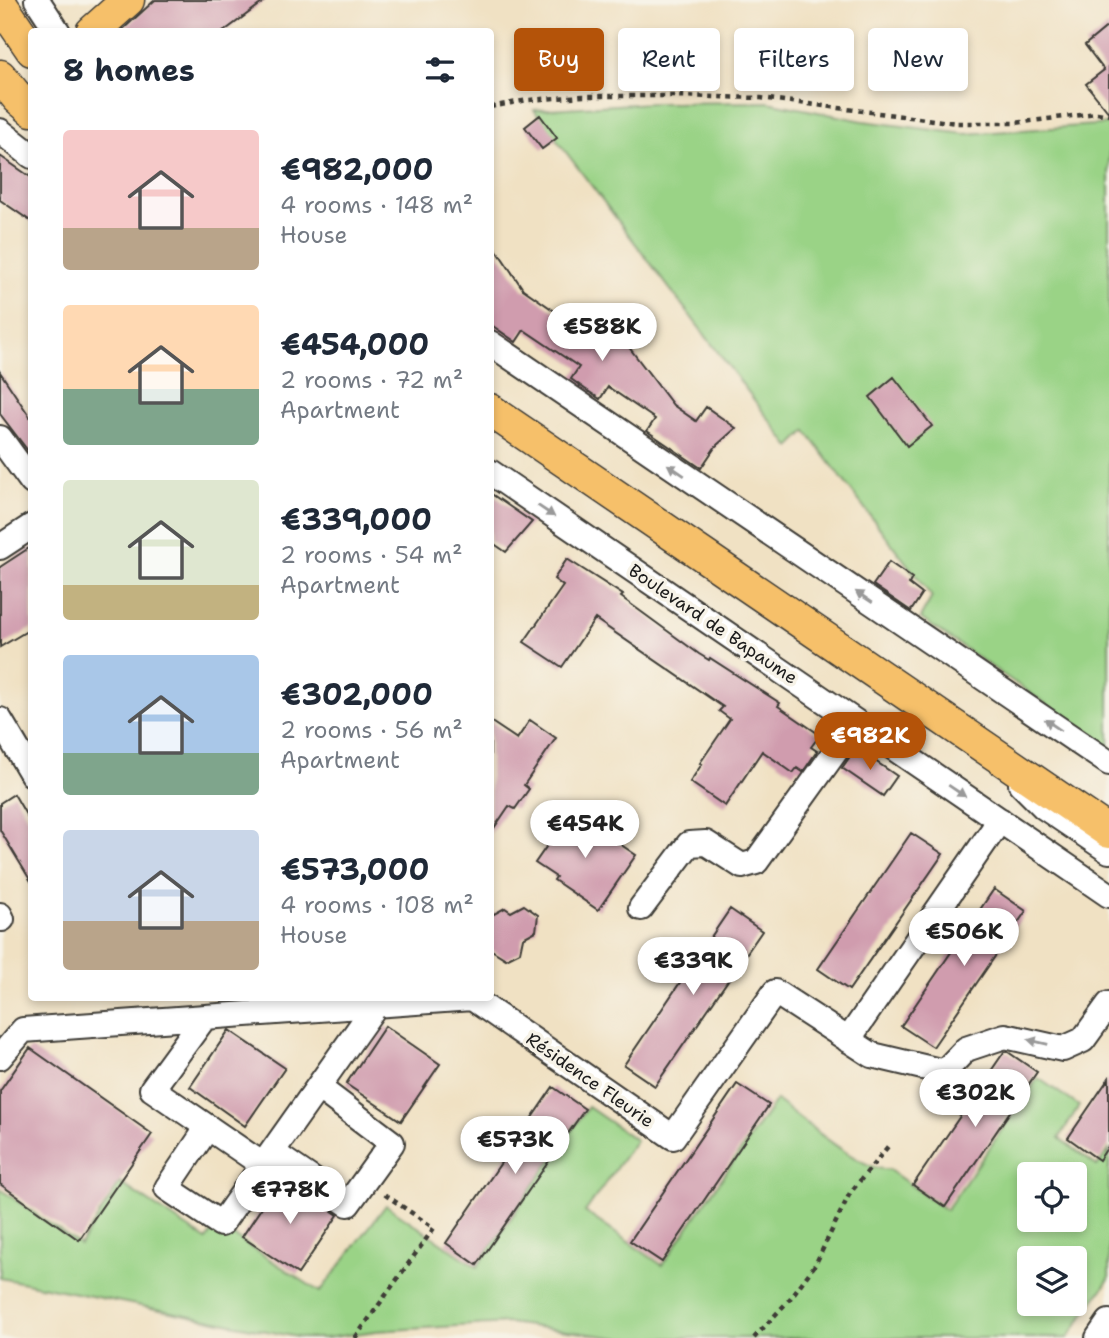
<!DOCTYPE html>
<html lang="en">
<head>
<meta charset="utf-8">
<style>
  body { margin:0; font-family:"Shantell Sans",sans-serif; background:#f2f2f3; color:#1f2937; height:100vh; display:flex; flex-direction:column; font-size:26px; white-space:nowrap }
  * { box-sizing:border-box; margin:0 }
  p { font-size:23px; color:#747a83 }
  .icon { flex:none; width:38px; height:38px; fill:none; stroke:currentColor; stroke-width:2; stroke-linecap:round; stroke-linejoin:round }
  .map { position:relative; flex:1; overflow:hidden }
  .sheet { position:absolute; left:28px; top:28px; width:466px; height:973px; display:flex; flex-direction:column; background:#fff; border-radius:7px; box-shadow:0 4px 10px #0003 }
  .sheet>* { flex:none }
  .hud { position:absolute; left:514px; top:28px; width:488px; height:63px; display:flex; gap:14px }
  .buttons { position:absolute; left:1017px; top:1162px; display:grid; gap:14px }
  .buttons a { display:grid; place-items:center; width:70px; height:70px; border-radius:7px; background:#fff; box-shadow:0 4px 10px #0003; font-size:35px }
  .price { position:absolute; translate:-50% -60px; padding:0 16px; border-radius:24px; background:#fff; color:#222; font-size:23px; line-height:46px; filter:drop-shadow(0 2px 4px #0008) }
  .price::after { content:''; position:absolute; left:50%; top:42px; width:21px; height:16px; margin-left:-10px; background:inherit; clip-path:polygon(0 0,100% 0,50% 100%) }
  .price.on { background:#b45309; color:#fff }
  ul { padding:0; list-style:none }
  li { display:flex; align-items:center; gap:21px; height:175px; padding:0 35px }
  li span { display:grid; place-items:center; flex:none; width:196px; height:140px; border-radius:7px; color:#555 }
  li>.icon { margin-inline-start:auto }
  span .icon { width:84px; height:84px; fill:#fffc; stroke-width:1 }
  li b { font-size:30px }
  h2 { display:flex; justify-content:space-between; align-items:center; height:84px; padding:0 35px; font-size:30px }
  .tag { padding:0 24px; border-radius:7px; background:#fff; box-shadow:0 4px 10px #0003; font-size:24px; line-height:63px }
  .tag.on { background:#b45309; color:#fff }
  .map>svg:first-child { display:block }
</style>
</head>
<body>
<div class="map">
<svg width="1109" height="1338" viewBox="0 0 1109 1338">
  <rect width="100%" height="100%" fill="#f7f3e8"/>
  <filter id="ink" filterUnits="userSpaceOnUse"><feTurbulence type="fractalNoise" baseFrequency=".0143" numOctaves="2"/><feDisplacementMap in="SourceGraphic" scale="14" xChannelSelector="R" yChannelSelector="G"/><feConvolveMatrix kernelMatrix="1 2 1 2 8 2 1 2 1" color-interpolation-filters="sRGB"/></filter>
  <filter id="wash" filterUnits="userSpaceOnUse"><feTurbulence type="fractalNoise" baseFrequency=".00686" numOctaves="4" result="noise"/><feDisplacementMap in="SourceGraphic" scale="28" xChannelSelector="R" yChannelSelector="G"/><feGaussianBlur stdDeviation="1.57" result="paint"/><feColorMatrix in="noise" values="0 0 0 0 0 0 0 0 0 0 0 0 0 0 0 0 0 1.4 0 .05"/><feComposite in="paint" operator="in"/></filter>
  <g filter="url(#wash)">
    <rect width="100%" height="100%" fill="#f0e1c3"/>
    <!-- green -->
    <path fill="#9ad386" stroke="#5b7851" stroke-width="2" fill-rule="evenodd" d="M 768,102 L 863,121 L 965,134 L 1109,124 L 1109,747 L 920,618 L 932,597 L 806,431 L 790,447 L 534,110 L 649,103 Z
      M 1038,1078 L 1079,1106 L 1059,1138 L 1097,1166 L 1109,1150 L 1109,1279 L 1068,1338 L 619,1338 L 508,1323 L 376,1331 L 326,1338 L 302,1338 L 0,1278 L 0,1189 L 80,1245 L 120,1183 L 206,1240 L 217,1225 L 320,1292 L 386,1205 L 477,1267 L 588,1107 L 636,1140 L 585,1212 L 662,1265 L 776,1100 C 798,1116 863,1173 888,1169 L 946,1210 ZM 1029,1174 L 1074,1174 L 1074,1220 L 1029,1220 ZM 1029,1258 L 1074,1258 L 1074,1304 L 1029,1304 Z"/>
    <g id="blocks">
      <!-- building -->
      <path fill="#d09cae" d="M 155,0 L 266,0 L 223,32 L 120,32 Z
        M 1109,25 L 1109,113 L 1086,84 L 1104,70 L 1085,45 Z
        M 697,37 L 715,62 L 700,73 L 682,49 Z
        M 540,115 L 557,138 L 542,149 L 525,127 Z
        M 0,156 L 32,178 L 32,222 L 0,200 Z
        M 490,240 L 523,289 L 569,321 L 573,315 L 593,328 L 600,316 L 610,323 L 620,315 L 634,335 L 625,342 L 673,405 L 696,421 L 706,407 L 736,428 L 716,446 L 701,468 L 647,431 L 655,419 L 608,387 L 600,399 L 585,389 L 571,379 L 579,367 L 524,330 L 516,342 L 490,324 Z
        M 0,372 L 32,420 L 32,456 L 0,414 Z
        M 894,377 L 932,426 L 907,446 L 870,397 Z
        M 490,493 L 532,522 L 506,552 L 490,541 Z
        M 32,546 L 32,628 L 0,647 L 0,567 Z
        M 567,559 L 623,595 L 621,597 L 699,654 L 709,660 L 710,658 L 780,703 L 778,706 L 820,735 L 811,747 L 817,751 L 803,772 L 797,768 L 793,773 L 762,751 L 725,806 L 690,782 L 702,764 L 700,763 L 730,719 L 719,711 L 723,707 L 595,619 L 562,667 L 524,642 L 563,586 L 554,579 Z
        M 889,562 L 912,578 L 909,584 L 922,594 L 911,611 L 873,585 Z
        M 530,720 L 556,738 L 524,785 L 529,789 L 515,809 L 509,806 L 490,834 L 490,721 L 517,739 Z
        M 856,748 L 897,776 L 883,796 L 842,768 Z
        M 14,794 L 32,825 L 32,883 L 0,830 L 0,803 Z
        M 571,811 L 636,855 L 598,910 L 554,880 L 556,877 L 535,863 Z
        M 911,833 L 943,854 L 849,990 L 818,969 Z
        M 994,889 L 1026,911 L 933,1047 L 901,1026 Z
        M 524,905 L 538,915 L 536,931 L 523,938 L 520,952 L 506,959 L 490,949 L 490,916 L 505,908 L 511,912 Z
        M 730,909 L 762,931 L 655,1086 L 624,1065 Z
        M 385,1026 L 440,1064 L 401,1121 L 346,1084 Z
        M 229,1030 L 285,1068 L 245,1126 L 190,1087 Z
        M 30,1048 L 152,1134 L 79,1240 L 0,1184 L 0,1091 Z
        M 1004,1052 L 1008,1052 L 1037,1072 L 945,1207 L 913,1185 Z
        M 1109,1078 L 1109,1145 L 1099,1160 L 1068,1138 Z
        M 737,1084 L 769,1105 L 662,1262 L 630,1241 Z
        M 553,1087 L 585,1109 L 477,1265 L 446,1243 Z
        M 282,1177 L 338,1215 L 298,1274 L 242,1237 Z"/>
    </g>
  </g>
  <g filter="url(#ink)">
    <use href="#blocks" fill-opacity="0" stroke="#3c3a35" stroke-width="2"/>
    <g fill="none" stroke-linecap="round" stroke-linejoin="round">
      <defs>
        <path id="minor" d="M 37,0 L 58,32
          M 0,131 L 32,156
          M 490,343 L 1109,763
          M 0,438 L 32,482
          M 490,472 L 1109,895
          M 0,547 L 32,526
          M 0,720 L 32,774
          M 1021,784 L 1044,807 L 1109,851
          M 641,908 L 689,844 L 706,843 L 742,866 L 756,862 L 845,738 L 854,721
          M 0,915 L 2,919
          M 204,1018 L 152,1089 L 263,1165
          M 848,1040 L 1000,820
          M 0,1057 L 23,1030 L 472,998 L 673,1137 L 775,992 L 872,1055 L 944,1072 L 966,1049 L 1005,1036 L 1063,1049 L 1083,1040 L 1109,1004
          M 208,1127 L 167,1188 L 221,1224 L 376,1005
          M 272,1152 L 348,1204 L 392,1143 L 318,1087
          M 1098,1338 L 1109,1322"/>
        <path id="major" d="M 0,3 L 32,50
          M 92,32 L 128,0
          M 0,76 L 18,98 L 32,110
          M 490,410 L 1109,832"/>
      </defs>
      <!-- minor casing -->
      <use href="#minor" stroke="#3c3a35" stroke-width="28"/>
      <!-- major casing -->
      <use href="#major" stroke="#3c3a35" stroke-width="35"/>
      <!-- path -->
      <path stroke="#3c3a35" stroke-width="4.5" stroke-dasharray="5 5" stroke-linecap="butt" d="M 490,107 L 528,100 L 584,96 L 673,96 L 761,98 L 957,123 L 1015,123 L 1097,113 L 1109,115
        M 355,1338 L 434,1228 L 384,1194
        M 754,1338 L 789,1300 L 815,1265 L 850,1193 L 890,1144"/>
      <!-- minor -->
      <use href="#minor" stroke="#fff" stroke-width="24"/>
      <!-- major -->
      <use href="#major" stroke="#f6c06b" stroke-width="32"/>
    </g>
    <!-- one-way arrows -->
    <defs><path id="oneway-solid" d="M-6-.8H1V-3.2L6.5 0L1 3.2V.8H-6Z" transform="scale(1.75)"/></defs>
    <g fill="#999">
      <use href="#oneway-solid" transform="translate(676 470) rotate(-146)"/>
      <use href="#oneway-solid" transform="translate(546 511) rotate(34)"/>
      <use href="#oneway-solid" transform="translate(864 597) rotate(-146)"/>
      <use href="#oneway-solid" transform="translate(1053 725) rotate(-146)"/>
      <use href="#oneway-solid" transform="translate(957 791) rotate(34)"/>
      <use href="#oneway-solid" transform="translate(1038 1042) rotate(-167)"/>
    </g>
  </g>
  <g text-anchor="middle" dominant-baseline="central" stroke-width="7" stroke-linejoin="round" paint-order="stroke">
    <!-- street labels -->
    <g font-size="18" fill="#1c1c1c" stroke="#f7f3e8">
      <text transform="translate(713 624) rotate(34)">Boulevard de Bapaume</text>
      <text transform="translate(590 1080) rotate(35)">Résidence Fleurie</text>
    </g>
  </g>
</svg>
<div class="buttons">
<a><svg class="icon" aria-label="locate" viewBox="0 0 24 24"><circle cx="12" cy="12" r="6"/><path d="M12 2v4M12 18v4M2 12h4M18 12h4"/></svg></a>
<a><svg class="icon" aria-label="layers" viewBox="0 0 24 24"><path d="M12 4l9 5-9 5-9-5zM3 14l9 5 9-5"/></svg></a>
</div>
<b class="price" style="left:602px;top:363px">€588K</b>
<b class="price on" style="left:870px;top:772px">€982K</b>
<b class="price" style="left:585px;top:860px">€454K</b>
<b class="price" style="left:964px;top:968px">€506K</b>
<b class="price" style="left:693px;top:997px">€339K</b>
<b class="price" style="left:975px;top:1129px">€302K</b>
<b class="price" style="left:515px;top:1176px">€573K</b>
<b class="price" style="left:290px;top:1226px">€778K</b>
<div class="hud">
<a class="tag on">Buy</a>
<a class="tag">Rent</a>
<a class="tag">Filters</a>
<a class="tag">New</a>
</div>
<section class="sheet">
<h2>8 homes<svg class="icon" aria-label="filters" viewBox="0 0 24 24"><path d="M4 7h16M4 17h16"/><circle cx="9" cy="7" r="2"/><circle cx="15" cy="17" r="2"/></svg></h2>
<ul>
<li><span style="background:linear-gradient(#f6c9c9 70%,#b9a48a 0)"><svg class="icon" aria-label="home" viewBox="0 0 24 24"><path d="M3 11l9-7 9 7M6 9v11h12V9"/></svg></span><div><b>€982,000</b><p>4 rooms · 148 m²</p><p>House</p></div></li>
<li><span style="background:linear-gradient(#ffd9b3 60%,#7fa58c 0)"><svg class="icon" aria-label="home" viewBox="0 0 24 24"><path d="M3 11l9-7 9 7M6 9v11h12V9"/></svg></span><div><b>€454,000</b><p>2 rooms · 72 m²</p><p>Apartment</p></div></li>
<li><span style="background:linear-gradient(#dfe7d0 75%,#c2b280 0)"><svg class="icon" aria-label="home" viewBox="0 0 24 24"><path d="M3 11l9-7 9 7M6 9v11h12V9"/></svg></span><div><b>€339,000</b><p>2 rooms · 54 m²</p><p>Apartment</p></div></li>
<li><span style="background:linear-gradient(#a9c7e8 70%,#7fa58c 0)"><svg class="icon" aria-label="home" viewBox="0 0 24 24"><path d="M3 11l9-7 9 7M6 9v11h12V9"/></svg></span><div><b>€302,000</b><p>2 rooms · 56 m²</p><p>Apartment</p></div></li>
<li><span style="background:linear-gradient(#c9d6e8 65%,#b9a48a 0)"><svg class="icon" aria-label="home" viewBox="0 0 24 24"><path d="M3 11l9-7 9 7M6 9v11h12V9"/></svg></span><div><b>€573,000</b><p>4 rooms · 108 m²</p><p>House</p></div></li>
</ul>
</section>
</div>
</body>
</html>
